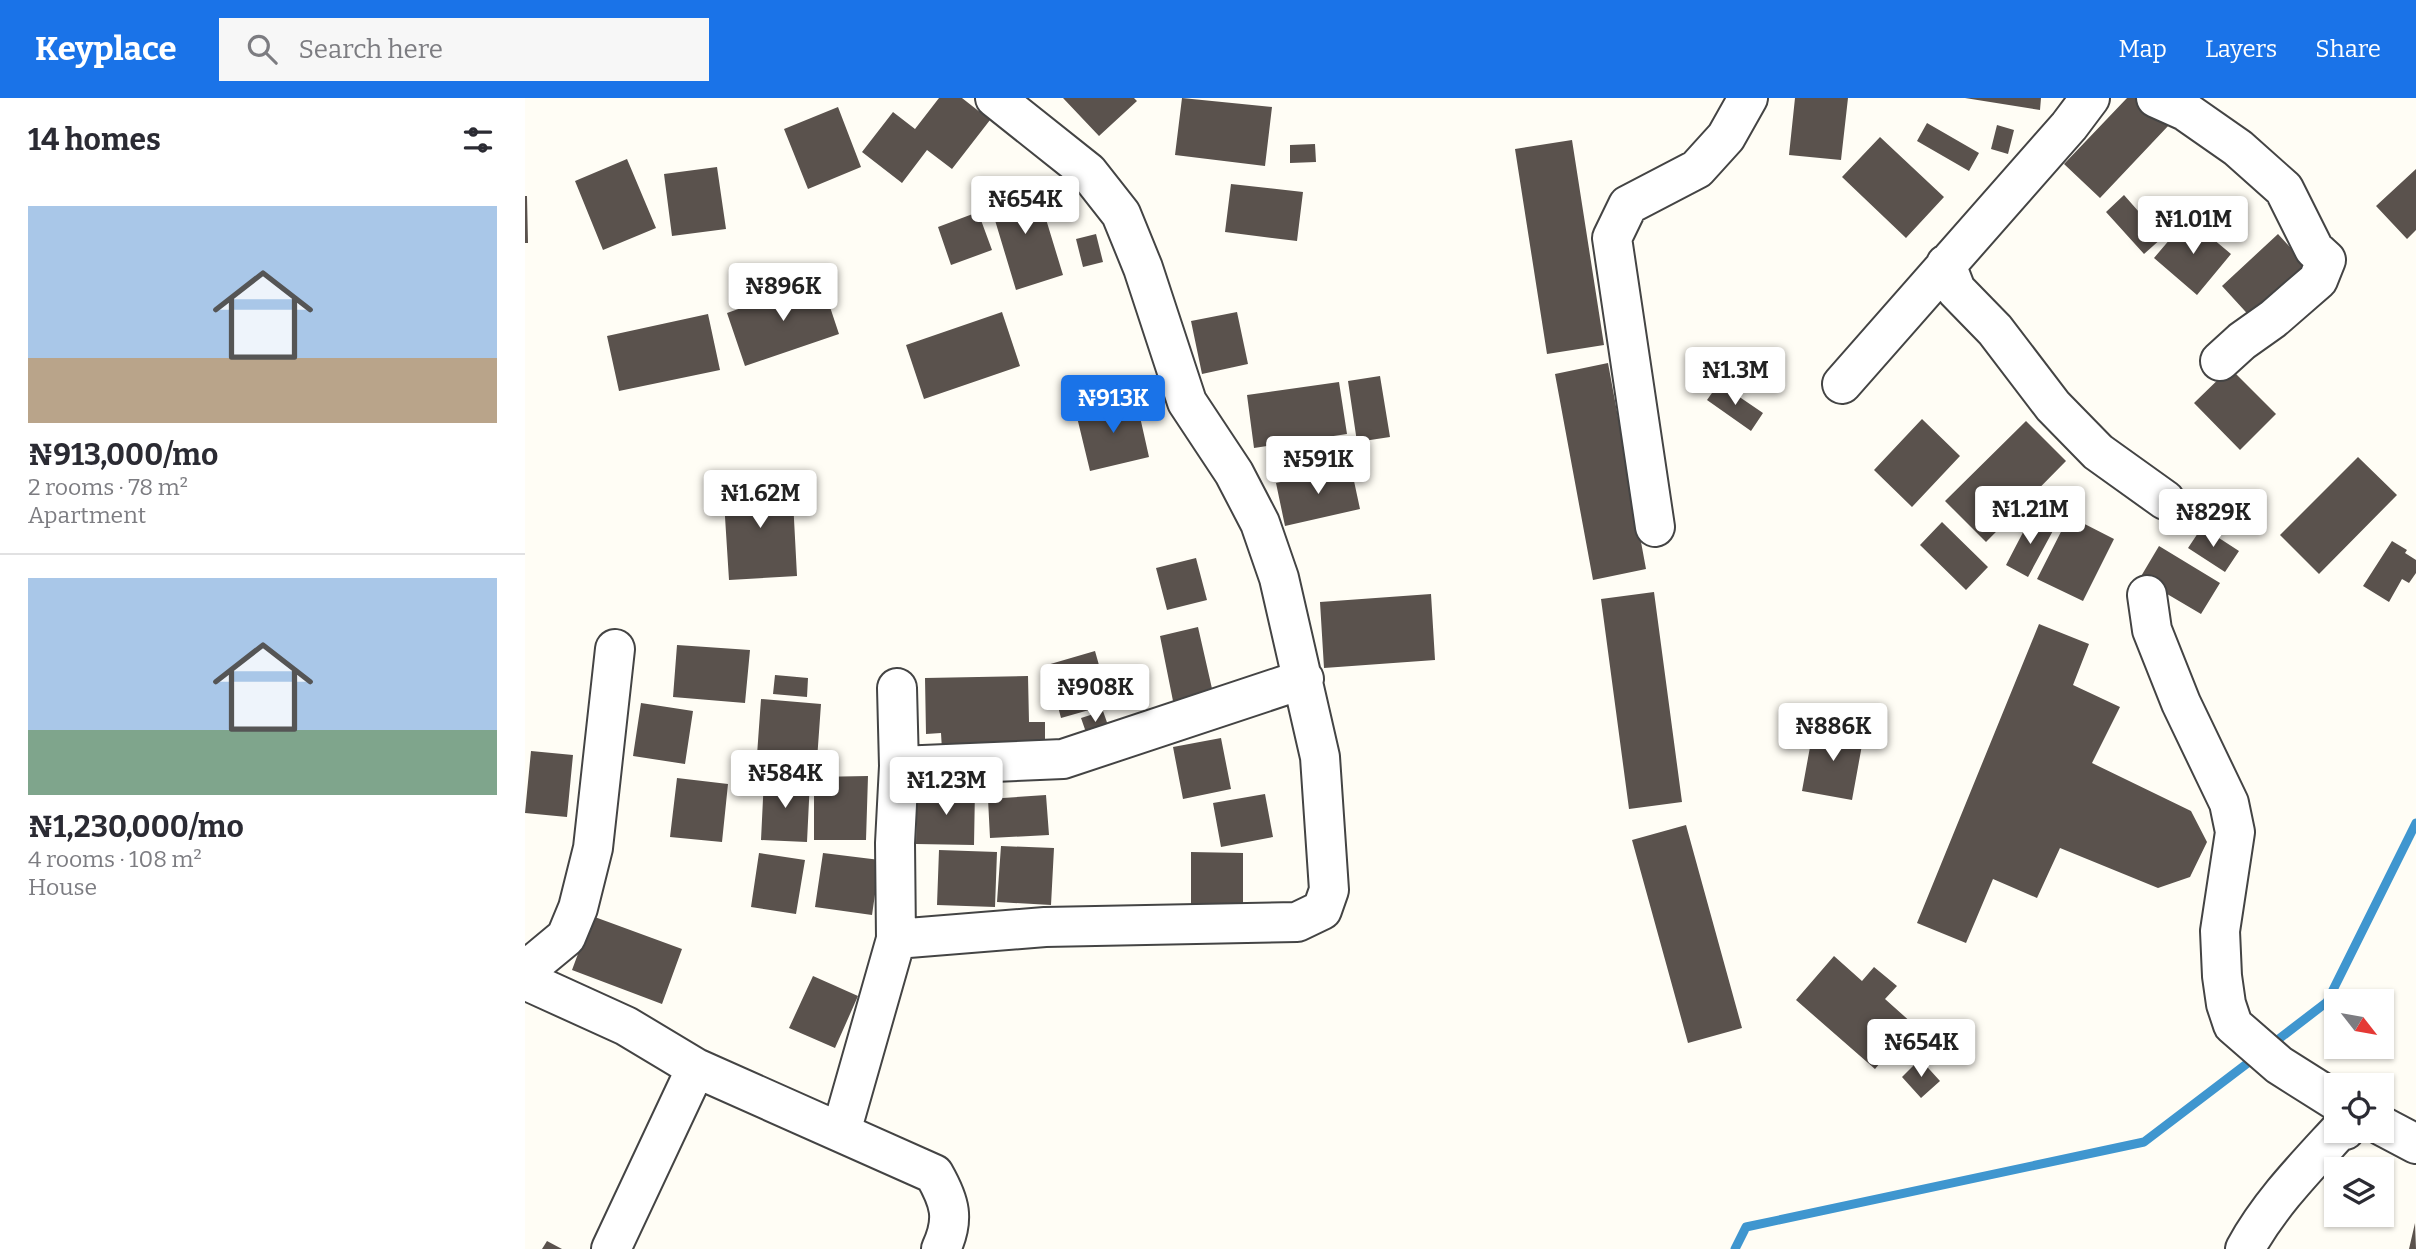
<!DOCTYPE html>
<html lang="en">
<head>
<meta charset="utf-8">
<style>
  body { margin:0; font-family:Bitter,serif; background:#f7f7f7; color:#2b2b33; height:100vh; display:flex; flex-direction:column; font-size:26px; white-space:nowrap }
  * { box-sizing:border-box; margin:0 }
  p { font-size:23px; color:#7c7c81 }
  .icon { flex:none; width:38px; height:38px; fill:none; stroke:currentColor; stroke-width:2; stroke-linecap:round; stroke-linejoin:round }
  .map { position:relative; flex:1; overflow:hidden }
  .sheet { display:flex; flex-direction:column; background:#fff; width:525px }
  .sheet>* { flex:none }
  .needle { width:46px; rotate:121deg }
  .buttons { position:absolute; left:1799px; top:891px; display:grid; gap:14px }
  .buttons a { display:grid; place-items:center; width:70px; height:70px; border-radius:0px; background:#fff; box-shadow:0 2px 5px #0004; font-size:35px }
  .price { position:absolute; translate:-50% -60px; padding:0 16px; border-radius:7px; background:#fff; color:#222; font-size:23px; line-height:46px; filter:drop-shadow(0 2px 4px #0008) }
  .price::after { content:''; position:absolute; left:50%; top:42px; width:21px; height:16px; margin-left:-10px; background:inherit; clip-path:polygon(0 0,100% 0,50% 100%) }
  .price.on { background:#1a73e8; color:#fff }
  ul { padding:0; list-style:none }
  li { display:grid; align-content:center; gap:14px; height:371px; padding:0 28px }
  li+li { border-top:2px solid #e1e1e2 }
  li span { display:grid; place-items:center; height:217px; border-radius:0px; color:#555 }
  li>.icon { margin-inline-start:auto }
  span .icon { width:126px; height:126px; fill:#fffc; stroke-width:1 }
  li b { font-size:30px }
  h2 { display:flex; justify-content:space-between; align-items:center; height:84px; padding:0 28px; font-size:30px }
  header { display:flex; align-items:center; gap:42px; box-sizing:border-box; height:98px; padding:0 35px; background:#1a73e8; color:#fff }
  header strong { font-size:33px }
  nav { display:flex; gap:38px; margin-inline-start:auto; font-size:24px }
  .search { width:490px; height:63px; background:#f7f7f7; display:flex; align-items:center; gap:18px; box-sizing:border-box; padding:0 24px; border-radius:0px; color:#7c7c81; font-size:26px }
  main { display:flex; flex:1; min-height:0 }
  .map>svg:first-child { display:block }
</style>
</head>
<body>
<header>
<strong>Keyplace</strong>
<div class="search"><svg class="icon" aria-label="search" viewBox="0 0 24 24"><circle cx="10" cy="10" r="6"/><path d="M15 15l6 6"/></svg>Search here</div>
<nav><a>Map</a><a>Layers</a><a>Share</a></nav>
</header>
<main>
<section class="sheet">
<h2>14 homes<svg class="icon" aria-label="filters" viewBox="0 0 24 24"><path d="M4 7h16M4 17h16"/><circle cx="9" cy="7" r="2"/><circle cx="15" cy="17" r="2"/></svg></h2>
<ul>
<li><span style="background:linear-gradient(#a9c7e8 70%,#b9a48a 0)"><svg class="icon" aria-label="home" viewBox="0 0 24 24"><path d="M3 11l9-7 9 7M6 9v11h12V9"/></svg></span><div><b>₦913,000/mo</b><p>2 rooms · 78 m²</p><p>Apartment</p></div></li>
<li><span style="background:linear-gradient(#a9c7e8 70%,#7fa58c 0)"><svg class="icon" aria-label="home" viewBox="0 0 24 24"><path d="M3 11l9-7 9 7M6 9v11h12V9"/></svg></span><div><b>₦1,230,000/mo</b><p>4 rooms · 108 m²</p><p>House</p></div></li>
</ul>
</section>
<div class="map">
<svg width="1891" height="1151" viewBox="0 0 1891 1151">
  <rect width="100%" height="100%" fill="#fffdf5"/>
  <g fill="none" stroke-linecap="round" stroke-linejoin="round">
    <!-- stream -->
    <path stroke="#3f96cf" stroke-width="9" d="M 1746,947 L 1802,904 L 1891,725
      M 1210,1151 L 1221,1129 L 1619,1044 L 1732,958"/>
  </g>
  <!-- building -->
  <path fill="#5a524d" d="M 414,0 L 437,0 L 465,22 L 427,71 L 402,52 L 377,85 L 337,54 L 368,14 L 390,31 Z
    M 538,0 L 609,0 L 612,3 L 574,38 Z
    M 657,0 L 747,9 L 740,68 L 650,57 Z
    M 1270,0 L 1323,0 L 1316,62 L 1264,57 Z
    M 1440,0 L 1516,0 L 1515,12 Z
    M 1602,0 L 1616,0 L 1644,27 L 1575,100 L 1539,66 Z
    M 313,9 L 336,69 L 283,91 L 259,31 Z
    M 1402,25 L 1454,55 L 1444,73 L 1392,43 Z
    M 1472,27 L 1489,32 L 1483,56 L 1466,51 Z
    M 1355,39 L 1419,99 L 1381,140 L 1317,79 Z
    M 1047,42 L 1079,247 L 1022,256 L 990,51 Z
    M 790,46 L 791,64 L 765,65 L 765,47 Z
    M 102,61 L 131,130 L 78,152 L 50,83 Z
    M 192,69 L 201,131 L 147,138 L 139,76 Z
    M 1891,71 L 1891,132 L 1882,141 L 1851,108 Z
    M 510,85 L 538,177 L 491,192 L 463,99 Z
    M 706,86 L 778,94 L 772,143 L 700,134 Z
    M 1599,97 L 1637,140 L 1619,156 L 1581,114 Z
    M 0,98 L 2,98 L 3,145 L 0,145 Z
    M 453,114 L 467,152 L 426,167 L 413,129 Z
    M 1663,120 L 1706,156 L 1672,197 L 1629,160 Z
    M 571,136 L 578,164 L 558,169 L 551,141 Z
    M 1753,136 L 1786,172 L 1730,224 L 1697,188 Z
    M 296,182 L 314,236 L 220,268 L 202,215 Z
    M 477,214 L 495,268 L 399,301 L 381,247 Z
    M 712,214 L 723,266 L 677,276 L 666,223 Z
    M 183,216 L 195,272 L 94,293 L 82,238 Z
    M 1083,265 L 1121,471 L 1068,482 L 1030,276 Z
    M 1705,270 L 1751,316 L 1715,352 L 1669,305 Z
    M 855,278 L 865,339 L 832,344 L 823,283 Z
    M 814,284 L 822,336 L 729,350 L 722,297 Z
    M 1194,285 L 1238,315 L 1226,333 L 1182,302 Z
    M 611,301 L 624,359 L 565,373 L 551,315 Z
    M 1397,321 L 1435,358 L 1387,409 L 1349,372 Z
    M 1501,323 L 1541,363 L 1461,444 L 1420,403 Z
    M 1833,359 L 1872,397 L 1794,476 L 1755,437 Z
    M 826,369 L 835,411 L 760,428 L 751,385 Z
    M 267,383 L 272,478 L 204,482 L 198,387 Z
    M 1507,417 L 1530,429 L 1503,479 L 1481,467 Z
    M 1544,418 L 1589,441 L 1558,503 L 1512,481 Z
    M 1417,424 L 1463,469 L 1441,492 L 1395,447 Z
    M 1677,429 L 1714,453 L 1700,474 L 1663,450 Z
    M 1867,443 L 1882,452 L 1880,455 L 1891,462 L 1891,475 L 1884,485 L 1877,481 L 1864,504 L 1838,488 Z
    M 1634,448 L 1695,485 L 1676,516 L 1615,480 Z
    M 671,460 L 682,502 L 642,512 L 631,470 Z
    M 1129,494 L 1157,704 L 1104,711 L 1076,501 Z
    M 906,496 L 910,562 L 799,570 L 795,504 Z
    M 1514,526 L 1564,546 L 1548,587 L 1595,609 L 1567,665 L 1666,713 L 1682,744 L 1665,779 L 1633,790 L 1535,750 L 1512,800 L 1468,781 L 1441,845 L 1392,825 Z
    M 673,529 L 688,595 L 648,603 L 635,538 Z
    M 152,547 L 225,552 L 220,605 L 148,599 Z
    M 570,553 L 585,606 L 536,620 L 522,567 Z
    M 250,577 L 283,580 L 282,599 L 248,596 Z
    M 503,578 L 504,624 L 520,624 L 520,650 L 417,652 L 416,635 L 401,636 L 400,580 Z
    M 236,601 L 296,606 L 292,662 L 232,657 Z
    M 116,605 L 168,613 L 160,666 L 108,658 Z
    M 578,613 L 585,633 L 563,640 L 556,620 Z
    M 1289,627 L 1339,636 L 1327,702 L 1277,693 Z
    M 696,640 L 706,691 L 658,701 L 648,649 Z
    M 6,653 L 48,657 L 42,719 L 0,715 Z
    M 343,678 L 341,742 L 289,742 L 289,679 Z
    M 152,680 L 203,686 L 197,744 L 145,739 Z
    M 239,680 L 285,682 L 282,744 L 236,742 Z
    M 392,690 L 450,691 L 449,747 L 391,746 Z
    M 740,696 L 748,739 L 696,749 L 688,705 Z
    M 521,697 L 524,737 L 465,740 L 463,701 Z
    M 1161,727 L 1217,930 L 1163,945 L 1107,742 Z
    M 476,748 L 529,750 L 526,807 L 472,804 Z
    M 414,752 L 472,754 L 470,809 L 412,807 Z
    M 666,754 L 718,755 L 718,810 L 666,809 Z
    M 234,755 L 280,762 L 271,816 L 226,809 Z
    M 298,755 L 355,762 L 347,817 L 290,809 Z
    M 67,818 L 157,851 L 137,906 L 47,872 Z
    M 1309,858 L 1337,883 L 1349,869 L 1372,888 L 1360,901 L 1388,926 L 1350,971 L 1271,902 Z
    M 288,878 L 333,898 L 310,950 L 264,930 Z
    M 1395,961 L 1415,983 L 1396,1000 L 1377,979 Z
    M 1890,1125 L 1891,1151 L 1884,1151 Z
    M 22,1143 L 37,1151 L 17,1151 Z"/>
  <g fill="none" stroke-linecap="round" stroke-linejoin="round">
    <defs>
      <path id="minor" d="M 1631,0 L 1660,13 L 1713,50 L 1759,91 L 1789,151 L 1801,162 L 1793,182 L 1748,221 L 1717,243 L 1695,263
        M 1421,166 L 1431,192 L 1470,232 L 1528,308 L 1573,354 L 1640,402
        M 1317,286 L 1544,28 L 1565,0
        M 1130,429 L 1087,140 L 1103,107 L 1172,71 L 1201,39 L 1223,0
        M 1622,497 L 1627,532 L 1656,605 L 1704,705 L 1710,734 L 1695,833 L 1697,878 L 1701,906 L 1708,927 L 1754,967 L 1811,1003
        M 372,590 L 374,668 L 538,661 L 779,581
        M 371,841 L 520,829 L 772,824 L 797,812 L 804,792 L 795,659 L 754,480 L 735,425 L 709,375 L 662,304 L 618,170 L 596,116 L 563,74 L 470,0
        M 0,870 L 12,863 L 41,839 L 53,810 L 68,750 L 90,551
        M 0,882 L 101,928 L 171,970 L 409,1076 C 425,1104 430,1121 416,1151
        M 1857,1028 L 1891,1046
        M 316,1034 L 371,841 L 370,745 L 374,668
        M 86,1151 L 171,970
        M 1720,1151 C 1744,1107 1779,1071 1813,1034 L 1820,1032"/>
    </defs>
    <!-- minor casing -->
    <use href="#minor" stroke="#444" stroke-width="42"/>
    <!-- minor -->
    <use href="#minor" stroke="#fff" stroke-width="38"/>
  </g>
</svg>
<div class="buttons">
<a><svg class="needle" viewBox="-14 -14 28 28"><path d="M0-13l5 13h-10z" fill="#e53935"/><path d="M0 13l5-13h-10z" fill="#7c7c81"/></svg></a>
<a><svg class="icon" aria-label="locate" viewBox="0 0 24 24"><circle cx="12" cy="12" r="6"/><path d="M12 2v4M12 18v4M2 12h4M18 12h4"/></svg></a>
<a><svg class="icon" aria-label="layers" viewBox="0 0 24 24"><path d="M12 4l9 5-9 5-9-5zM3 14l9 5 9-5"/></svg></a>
</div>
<b class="price" style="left:500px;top:138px">₦654K</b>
<b class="price" style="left:1668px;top:158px">₦1.01M</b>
<b class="price" style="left:258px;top:225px">₦896K</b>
<b class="price" style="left:1210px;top:309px">₦1.3M</b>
<b class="price on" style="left:588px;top:337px">₦913K</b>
<b class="price" style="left:793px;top:398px">₦591K</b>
<b class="price" style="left:235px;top:432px">₦1.62M</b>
<b class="price" style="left:1505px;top:448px">₦1.21M</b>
<b class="price" style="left:1688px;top:451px">₦829K</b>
<b class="price" style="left:570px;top:626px">₦908K</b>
<b class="price" style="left:1308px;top:665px">₦886K</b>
<b class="price" style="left:260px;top:712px">₦584K</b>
<b class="price" style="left:421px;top:719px">₦1.23M</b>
<b class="price" style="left:1396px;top:981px">₦654K</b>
</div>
</main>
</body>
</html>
